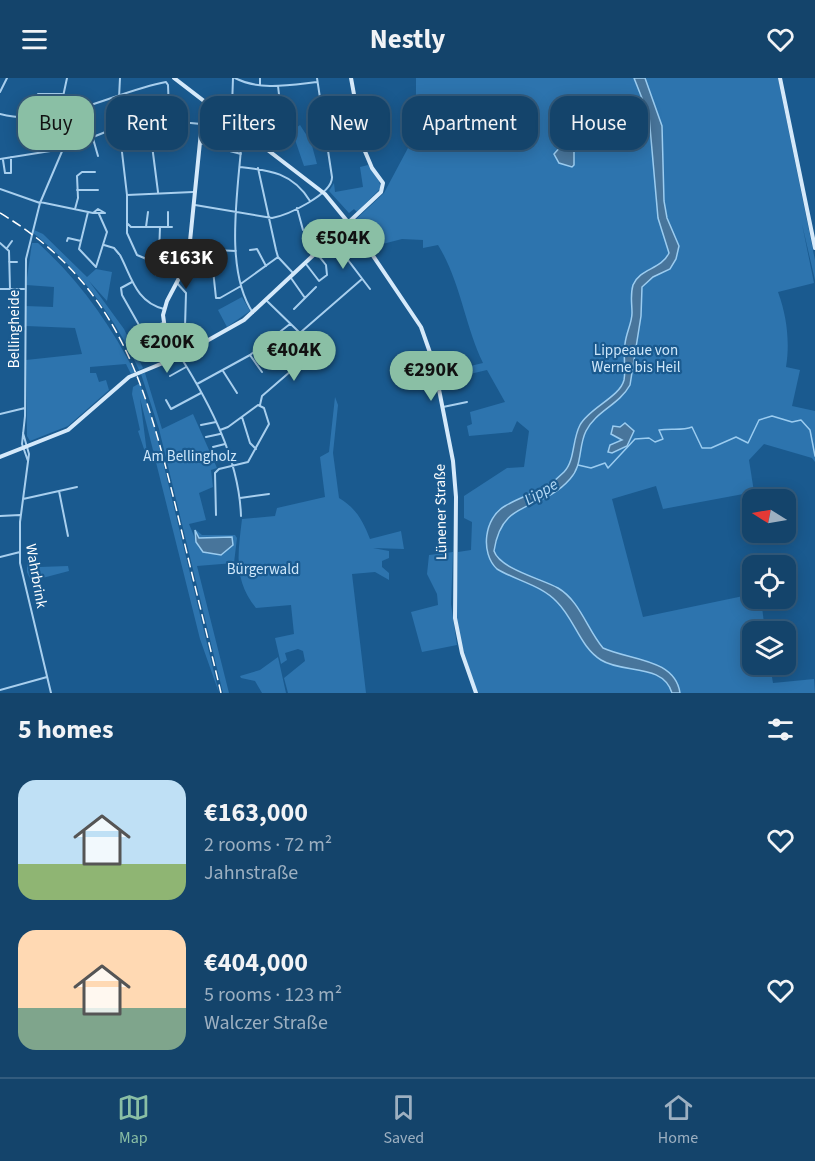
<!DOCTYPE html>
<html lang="en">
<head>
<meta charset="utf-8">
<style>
  body { margin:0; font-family:"Source Sans 3",sans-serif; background:#1d4b71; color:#f1f3f6; height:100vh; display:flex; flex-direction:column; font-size:22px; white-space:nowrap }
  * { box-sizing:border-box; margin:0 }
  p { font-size:20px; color:#9db0c1 }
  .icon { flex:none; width:33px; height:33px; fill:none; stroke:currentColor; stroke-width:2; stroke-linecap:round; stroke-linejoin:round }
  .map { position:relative; height:615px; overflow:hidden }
  .details { display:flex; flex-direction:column; background:#14446b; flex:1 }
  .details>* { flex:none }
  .hud { position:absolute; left:18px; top:18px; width:780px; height:54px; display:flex; gap:12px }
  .needle { width:39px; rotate:281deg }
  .fabs { position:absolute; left:742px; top:411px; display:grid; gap:12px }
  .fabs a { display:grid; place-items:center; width:54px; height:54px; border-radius:12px; background:#14446b; box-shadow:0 3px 15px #0003,0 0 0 2px #335c7e; font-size:30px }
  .price { position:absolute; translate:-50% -51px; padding:0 14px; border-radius:21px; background:#8abfa5; color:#111; font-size:20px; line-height:39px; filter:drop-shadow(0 2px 3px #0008) }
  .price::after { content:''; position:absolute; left:50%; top:36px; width:18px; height:14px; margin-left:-9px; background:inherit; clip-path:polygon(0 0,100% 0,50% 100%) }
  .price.selected { background:#222; color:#fff }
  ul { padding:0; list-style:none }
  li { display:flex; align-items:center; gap:18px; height:150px; padding:0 18px }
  li span { display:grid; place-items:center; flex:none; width:168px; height:120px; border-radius:18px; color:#555 }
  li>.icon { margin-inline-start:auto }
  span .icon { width:72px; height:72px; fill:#fffc; stroke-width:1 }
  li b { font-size:26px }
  h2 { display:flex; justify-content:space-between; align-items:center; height:72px; padding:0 18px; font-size:26px }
  .tag { padding:0 21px; border-radius:18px; background:#14446b; box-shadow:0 3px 15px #0003,0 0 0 2px #335c7e; font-size:21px; line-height:54px }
  .tag.selected { background:#8abfa5; color:#111 }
  header { display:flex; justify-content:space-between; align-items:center; height:78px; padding:0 18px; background:#14446b; font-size:27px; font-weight:700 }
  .tabs { display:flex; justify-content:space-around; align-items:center; height:84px; border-top:2px solid #335c7e; background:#14446b; font-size:16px; color:#9db0c1 }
  .tabs a { display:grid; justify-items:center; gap:3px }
  .tabs .selected { color:#8abfa5 }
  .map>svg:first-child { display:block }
</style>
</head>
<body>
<header><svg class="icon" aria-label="menu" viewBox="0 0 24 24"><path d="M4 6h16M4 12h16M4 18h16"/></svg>Nestly<svg class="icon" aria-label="heart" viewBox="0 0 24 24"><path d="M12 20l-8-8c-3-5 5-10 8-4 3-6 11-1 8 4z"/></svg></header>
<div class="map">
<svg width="815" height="615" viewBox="0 0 815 615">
  <rect width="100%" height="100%" fill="#1a5a8f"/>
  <!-- green -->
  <path fill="#2d74ae" d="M 416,0 L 778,0 L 815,182 L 815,202 L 802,146 L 814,205 L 778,214 C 787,238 790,265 786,289 L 800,292 L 792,328 L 815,333 L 815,384 L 812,380 L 764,366 L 749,382 L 754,414 L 663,431 L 656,408 L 612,421 L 643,539 L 753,516 L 753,520 L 761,521 L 765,553 L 753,554 L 753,586 L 770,587 L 773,605 L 814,601 L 815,615 L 477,615 L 456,549 L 458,474 L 471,472 L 472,444 L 464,440 L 464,418 L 507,390 L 524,389 L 529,353 L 517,343 L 512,354 L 469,358 L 467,348 L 472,346 L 470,334 L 505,324 L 487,292 L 440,303 L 440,295 L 483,285 C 465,248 460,202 438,167 L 423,170 L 423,162 L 402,161 L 371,169 L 353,144 L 384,115 L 408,70 L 416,42 Z
    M 300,47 L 311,64 L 317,86 L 304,88 L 292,53 Z
    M 368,87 L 379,103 L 381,110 L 357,134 L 354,131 L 349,135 L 329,113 L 334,105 L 335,114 L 363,109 L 360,89 Z
    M 34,152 L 43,156 L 87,199 L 96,191 L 112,194 L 107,223 L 89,203 L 124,251 L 143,290 L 139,292 C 115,239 80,192 33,155 Z
    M 32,165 L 38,165 C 80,203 109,245 135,294 L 131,296 L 126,286 L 90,289 L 90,295 L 96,295 L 99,304 L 106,302 L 109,312 L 68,348 L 30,363 L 27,358 L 26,282 L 82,276 L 75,250 L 26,248 L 25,228 L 53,229 L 54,209 L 26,207 Z
    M 242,219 L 250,233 L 227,249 L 218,232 Z
    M 145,295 L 162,351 L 193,336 L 217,390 L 211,392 L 213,409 L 199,415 L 206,442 L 189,446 L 199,470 L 208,476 L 220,459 L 199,460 L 196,452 L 202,457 L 235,457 L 237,460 L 234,485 L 197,488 L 229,615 L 223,615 L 159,351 L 141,296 Z
    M 140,305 L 153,343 L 219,615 L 200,561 L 140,320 L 148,383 L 138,353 L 140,352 L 132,316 L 133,309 Z
    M 335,319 L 338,327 L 333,375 L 339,420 C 356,430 363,443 370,461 L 401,453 L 404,471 L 373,470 L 389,473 L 389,480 L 382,483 L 382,489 L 389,495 L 389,502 L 375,494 L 352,496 L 366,615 L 288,615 L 284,600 L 305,583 L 303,573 L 298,571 L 285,575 L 287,582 L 281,586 L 275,560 L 294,556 L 291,527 L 256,530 C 233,502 238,475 242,441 L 275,438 L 277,430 L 325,419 L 320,379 L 329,374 Z
    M 453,474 L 451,526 L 457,567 L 422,574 L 411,534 L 438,527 L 437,516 L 427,496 L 429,477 Z
    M 27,485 L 40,489 L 68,488 L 69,493 L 31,503 L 27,494 Z
    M 278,579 L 286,615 L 262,615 L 255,603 L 241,600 L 240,598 L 260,592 Z"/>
  <!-- water -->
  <path fill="#48759b" stroke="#9bccf0" stroke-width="1.5" d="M 634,0 L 645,0 L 662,48 L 664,123 L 667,140 L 679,168 L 676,181 L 670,191 L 653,199 L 642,209 L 641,238 L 630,307 C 619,327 596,333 586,353 C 578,369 583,387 570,401 C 540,435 502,419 494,473 C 500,491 542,501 558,510 C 580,523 587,551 603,570 C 628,582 675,580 680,615 L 672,615 C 663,585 623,596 601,582 C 580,569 575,542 557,524 C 541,507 517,503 497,491 C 480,475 484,440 505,428 C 527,415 545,414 564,394 C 575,383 572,362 580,347 C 589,330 620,319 624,302 C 626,291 623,278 625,266 C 626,255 632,245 632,235 C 632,225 630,217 633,207 C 640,190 661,192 669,175 L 658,140 L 649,38 Z
    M 563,47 L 574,50 L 574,87 L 572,89 L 559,85 L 554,76 L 561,68 L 558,54 Z
    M 625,345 L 634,353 L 627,368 L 612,375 L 608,374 L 610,367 L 622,362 L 611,356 L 613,348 L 620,349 Z
    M 195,452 L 199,460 L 232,459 L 233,467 L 221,477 L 203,474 L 196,464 Z"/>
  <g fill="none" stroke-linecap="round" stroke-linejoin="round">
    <!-- stream -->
    <path stroke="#9bccf0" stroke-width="1.5" d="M 578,387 L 591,390 L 605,385 L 608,390 L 635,361 L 649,360 L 655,364 L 663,361 L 659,352 C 671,350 682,353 692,349 L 702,370 L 711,370 L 736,359 L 748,365 L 759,342 L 772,338 L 792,344 L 801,342 L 810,352 L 815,378"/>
    <!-- street -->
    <path stroke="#a8cfee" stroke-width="2" d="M 67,0 L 61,28 L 69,62
      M 120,0 L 118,40 L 127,117 L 127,155 L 137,177 L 149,182 L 159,176 L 160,149
      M 235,0 C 260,13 290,7 317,4
      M 260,0 L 260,7
      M 0,14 L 7,0
      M 38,16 L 62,16
      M 0,36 C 55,51 112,14 166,4 L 168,7 L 169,34
      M 148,36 L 158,114
      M 118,40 L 169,34 L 170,43 L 149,45
      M 227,40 L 232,29 L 233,0
      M 170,43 L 201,46
      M 267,56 L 283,50 L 278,8
      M 92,57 L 98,78
      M 242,58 C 239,109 223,190 253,235
      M 200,65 L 241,76
      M 0,81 L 63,71 L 118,49
      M 3,82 L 5,95 L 11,95 L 11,79
      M 240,89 C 270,92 293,95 310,123
      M 258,90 L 276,172 L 278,179 L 293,195
      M 0,111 L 40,125
      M 77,112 L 98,112
      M 127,117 L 193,114
      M 40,124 L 93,135 L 98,131 L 105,135 L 93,135
      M 195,127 L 272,140 C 288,137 333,116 332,99 L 317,0
      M 297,130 L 303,152
      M 75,131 L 78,120 L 77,98 L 82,94 L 95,94
      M 88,134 L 79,171 L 96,189 L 107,154 L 99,136
      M 128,146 L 131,149 L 172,149
      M 146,149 L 148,134
      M 168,149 L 168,134
      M 332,161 L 370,211
      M 306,162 L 326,187 L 327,197 L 319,203 L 306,186
      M 67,163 L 68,160 L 81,163
      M 0,165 L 9,173 L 10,211
      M 104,167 L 114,170 L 119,176
      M 7,170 L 12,163
      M 250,172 L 257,171 L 266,188
      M 120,177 C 132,200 136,224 164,231
      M 149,182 L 156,197 L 168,196
      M 9,184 L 17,184
      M 214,184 L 215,172 L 236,173
      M 213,192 L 216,220 L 220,220 L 241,208
      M 291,200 L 305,220 L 316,209
      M 132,204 L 121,210 L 122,217 L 152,270
      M 177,205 L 186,215 L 185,249
      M 242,205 L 278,179
      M 0,211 L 24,211
      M 267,223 L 300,255 L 324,284
      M 294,231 L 305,220
      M 144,252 L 163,245
      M 301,254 L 362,201
      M 272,262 L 283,274
      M 250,277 L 262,294
      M 180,278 C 210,326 239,381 241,438
      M 223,293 L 237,315
      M 170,298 L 186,289
      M 197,306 L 250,277 L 290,246
      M 166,322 L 171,331 L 201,315
      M 260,327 L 262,318 L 314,273
      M 443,329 L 467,324
      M 0,336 L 25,330
      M 242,339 L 250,365 L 256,371
      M 201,347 L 216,344
      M 23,355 L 29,376 L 20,444 L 20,485 L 51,615
      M 206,359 L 220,356
      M 213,369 L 225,366
      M 28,383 L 22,366 L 25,338 L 26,181 L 40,125 L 63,71
      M 59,413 L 77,409
      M 240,420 L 269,416
      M 23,421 L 59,413 L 68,458
      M 216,437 L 215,395 L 219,391 L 248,384 L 269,346 L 264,330 L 258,327 L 228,349 L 220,352
      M 0,438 L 20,437
      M 0,479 L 20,474
      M 0,612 L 47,599"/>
    <!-- secondary -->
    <path stroke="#d5e9fa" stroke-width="4" d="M 174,0 L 325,116 L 361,160 L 421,249 L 434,286 L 453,383 L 456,419 L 455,540 L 462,575 L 476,615
      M 780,0 L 815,170
      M 180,278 L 165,251 L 163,237 L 167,223 L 188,183 L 203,34 L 208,26
      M 0,379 L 68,352 L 129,299 L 180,278 L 244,242 L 381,114 L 383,105 L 372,90 L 364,71 L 351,0"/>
    <!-- rail -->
    <path stroke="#fff" stroke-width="1.5" stroke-dasharray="10 4.5" stroke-linecap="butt" d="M 0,135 C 121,207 147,312 178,438 C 192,497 207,556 221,615"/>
  </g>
  <g text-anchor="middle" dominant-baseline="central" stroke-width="4.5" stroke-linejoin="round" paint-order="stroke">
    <!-- street labels -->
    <g font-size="15" fill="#fff" stroke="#1a5a8f">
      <text transform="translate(14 251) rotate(-90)">Bellingheide</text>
      <text transform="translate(441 434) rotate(-91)">Lünener Straße</text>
      <text transform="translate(36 498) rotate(80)">Wahrbrink</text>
    </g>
    <!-- park labels -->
    <g font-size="15" fill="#cee7fa" stroke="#1a5a8f">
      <text x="636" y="272">Lippeaue von<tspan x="636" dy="17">Werne bis Heil</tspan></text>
      <text x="190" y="378">Am Bellingholz</text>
      <text x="263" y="491">Bürgerwald</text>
    </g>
    <!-- water labels -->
    <g font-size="16" font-style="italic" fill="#b4d9f5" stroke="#1a5a8f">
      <text transform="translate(541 414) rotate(-31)">Lippe</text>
    </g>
  </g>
</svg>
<div class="fabs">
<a><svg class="needle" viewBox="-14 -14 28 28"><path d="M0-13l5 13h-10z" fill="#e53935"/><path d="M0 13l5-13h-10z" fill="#9db0c1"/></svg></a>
<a><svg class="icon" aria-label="locate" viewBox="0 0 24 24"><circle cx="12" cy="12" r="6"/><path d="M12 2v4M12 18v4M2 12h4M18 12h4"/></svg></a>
<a><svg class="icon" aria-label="layers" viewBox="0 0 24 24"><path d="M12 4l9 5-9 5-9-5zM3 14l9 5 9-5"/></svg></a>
</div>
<b class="price" style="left:343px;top:192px">€504K</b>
<b class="price selected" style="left:186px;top:212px">€163K</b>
<b class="price" style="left:167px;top:296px">€200K</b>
<b class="price" style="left:294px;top:304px">€404K</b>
<b class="price" style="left:431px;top:324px">€290K</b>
<div class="hud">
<a class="tag selected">Buy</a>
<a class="tag">Rent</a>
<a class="tag">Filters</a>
<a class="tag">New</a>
<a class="tag">Apartment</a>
<a class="tag">House</a>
</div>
</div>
<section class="details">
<h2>5 homes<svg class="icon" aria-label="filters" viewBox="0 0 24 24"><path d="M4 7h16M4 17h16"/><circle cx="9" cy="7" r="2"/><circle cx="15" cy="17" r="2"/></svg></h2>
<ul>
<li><span style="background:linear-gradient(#bfe0f5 70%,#8fb573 0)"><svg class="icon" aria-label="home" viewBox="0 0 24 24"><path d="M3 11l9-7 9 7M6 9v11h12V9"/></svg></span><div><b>€163,000</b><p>2 rooms · 72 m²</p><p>Jahnstraße</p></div><svg class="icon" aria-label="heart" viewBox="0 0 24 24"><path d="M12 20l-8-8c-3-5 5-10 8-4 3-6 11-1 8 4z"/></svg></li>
<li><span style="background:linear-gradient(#ffd9b3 65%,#7fa58c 0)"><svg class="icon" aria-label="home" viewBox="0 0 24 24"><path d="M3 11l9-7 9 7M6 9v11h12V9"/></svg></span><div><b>€404,000</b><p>5 rooms · 123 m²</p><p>Walczer Straße</p></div><svg class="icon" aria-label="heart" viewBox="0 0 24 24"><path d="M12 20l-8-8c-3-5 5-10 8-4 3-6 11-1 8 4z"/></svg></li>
</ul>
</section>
<nav class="tabs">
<a class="selected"><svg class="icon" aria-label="map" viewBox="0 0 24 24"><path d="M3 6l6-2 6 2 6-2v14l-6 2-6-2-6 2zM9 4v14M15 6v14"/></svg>Map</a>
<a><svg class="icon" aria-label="saved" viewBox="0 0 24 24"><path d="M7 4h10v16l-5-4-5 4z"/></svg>Saved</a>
<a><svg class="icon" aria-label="home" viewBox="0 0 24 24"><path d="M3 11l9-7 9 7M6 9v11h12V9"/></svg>Home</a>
</nav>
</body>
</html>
